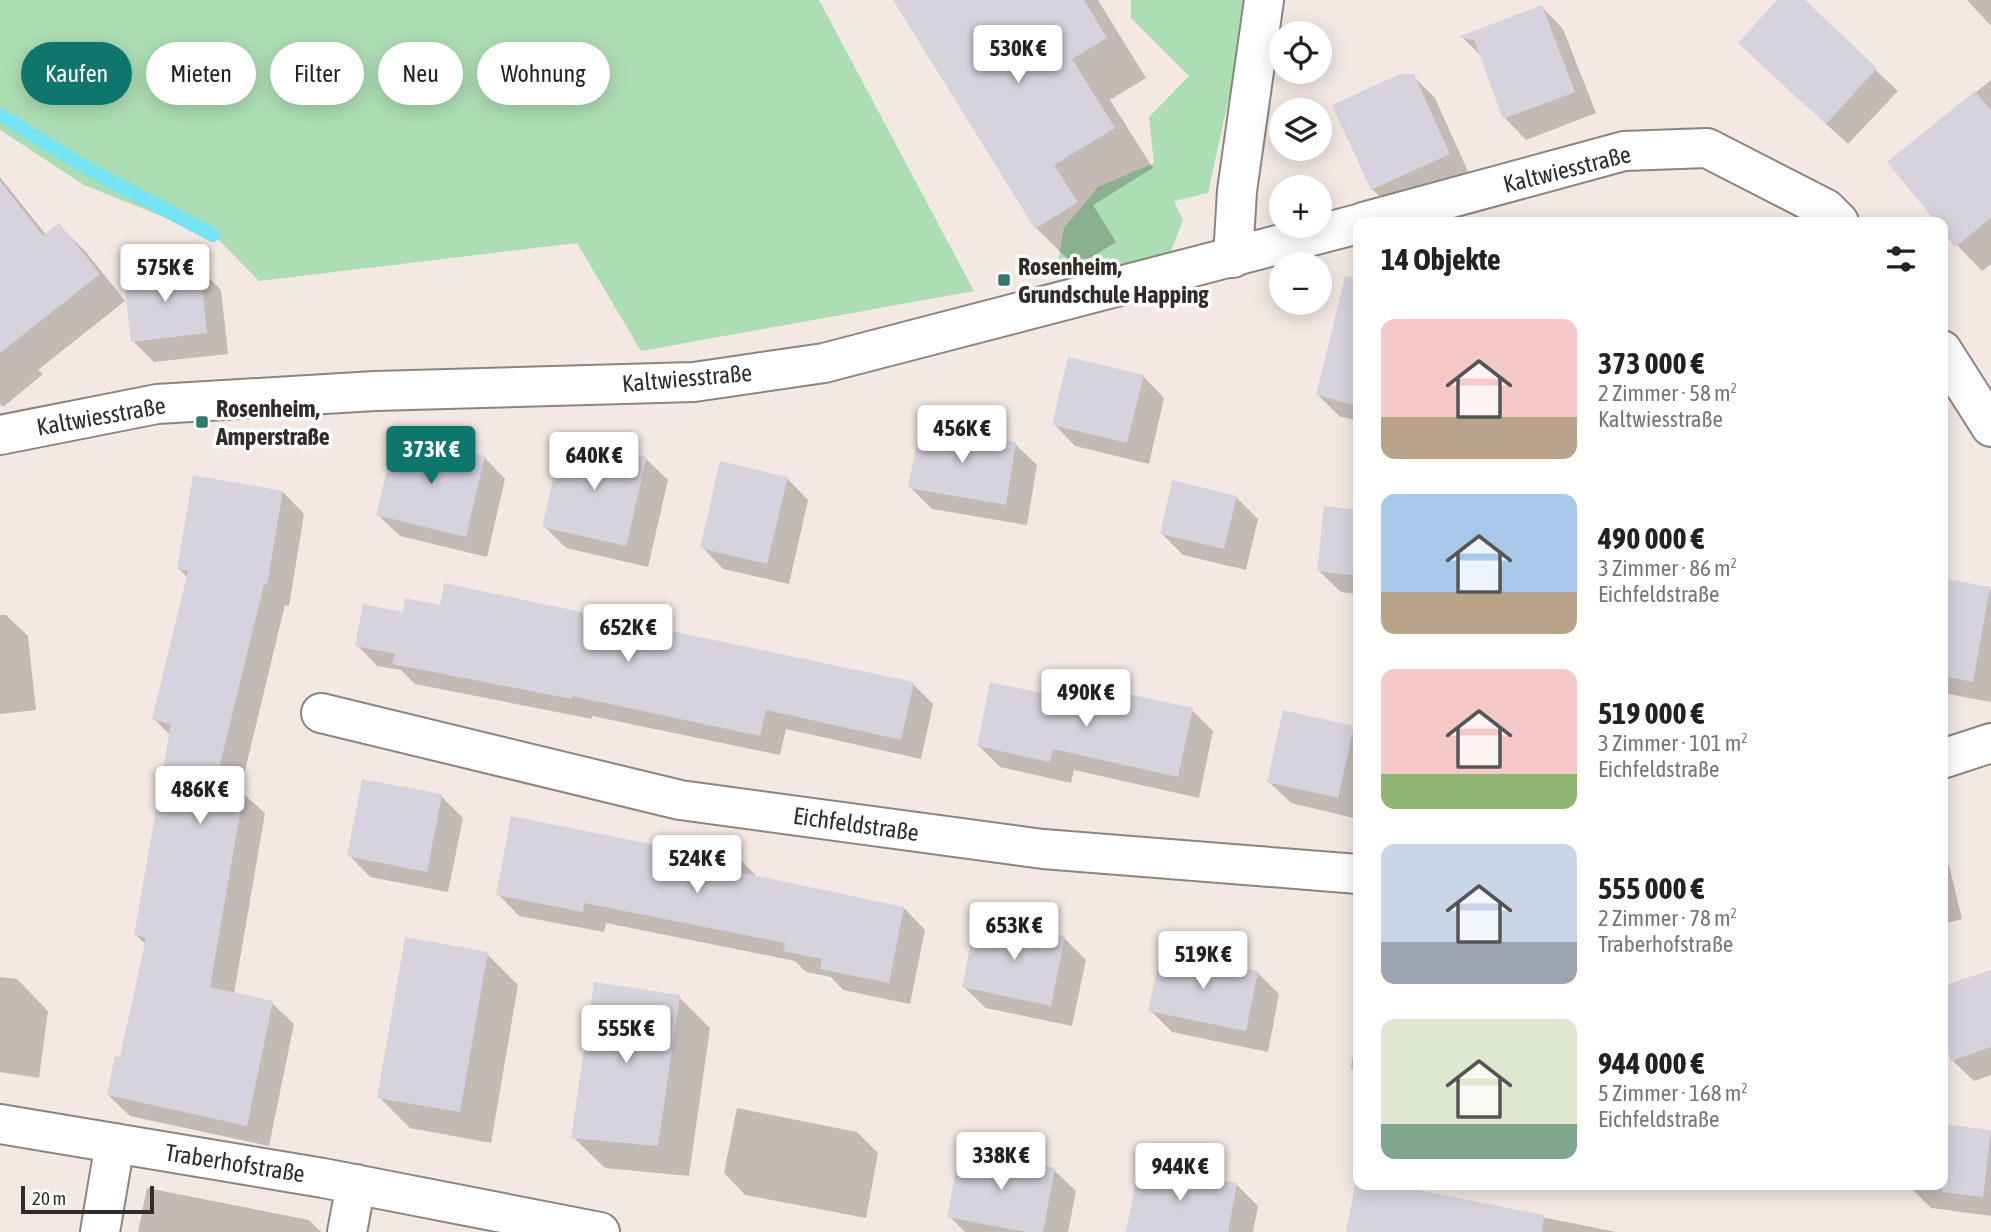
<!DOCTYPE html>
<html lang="de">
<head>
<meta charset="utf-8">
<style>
  body { margin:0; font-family:"Asap Condensed",sans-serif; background:#f6f6f6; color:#222; height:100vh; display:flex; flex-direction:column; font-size:26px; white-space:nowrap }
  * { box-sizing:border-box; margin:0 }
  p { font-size:23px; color:#767676 }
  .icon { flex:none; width:38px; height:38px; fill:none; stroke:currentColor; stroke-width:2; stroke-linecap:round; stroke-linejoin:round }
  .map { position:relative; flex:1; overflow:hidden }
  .side { position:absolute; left:1353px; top:217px; width:595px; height:973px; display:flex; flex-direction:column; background:#fff; border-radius:14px; box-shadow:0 4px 18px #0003 }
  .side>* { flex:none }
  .hud { position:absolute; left:21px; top:42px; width:665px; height:63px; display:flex; gap:14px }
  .fabs { position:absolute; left:1269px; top:21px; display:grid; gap:14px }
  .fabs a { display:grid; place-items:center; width:63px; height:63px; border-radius:50%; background:#fff; box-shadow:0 4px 18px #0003; font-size:35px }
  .scale { position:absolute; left:21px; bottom:18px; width:133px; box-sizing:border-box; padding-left:7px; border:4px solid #302c29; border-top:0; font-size:19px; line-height:24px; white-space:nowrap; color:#302c29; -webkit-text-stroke:5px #fff; paint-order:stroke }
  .price { position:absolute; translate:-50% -60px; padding:0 16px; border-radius:7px; background:#fff; color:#222; font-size:23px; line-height:46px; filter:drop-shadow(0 2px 4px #0008) }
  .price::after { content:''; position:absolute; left:50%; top:42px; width:21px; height:16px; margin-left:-10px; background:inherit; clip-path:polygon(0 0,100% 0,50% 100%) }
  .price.selected { background:#0f766e; color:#fff }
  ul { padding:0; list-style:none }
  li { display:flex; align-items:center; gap:21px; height:175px; padding:0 28px }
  li span { display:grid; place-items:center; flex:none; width:196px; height:140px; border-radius:14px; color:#555 }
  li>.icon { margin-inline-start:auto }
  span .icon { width:84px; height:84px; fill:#fffc; stroke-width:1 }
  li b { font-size:30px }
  h2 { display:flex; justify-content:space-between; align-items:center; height:84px; padding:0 28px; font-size:30px }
  .pill { padding:0 24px; border-radius:32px; background:#fff; box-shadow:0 4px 18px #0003; font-size:24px; line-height:63px }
  .pill.selected { background:#0f766e; color:#fff }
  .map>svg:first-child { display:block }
</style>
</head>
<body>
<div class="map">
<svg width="1991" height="1232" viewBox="0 0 1991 1232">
  <rect width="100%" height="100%" fill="#f4e9e2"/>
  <!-- green -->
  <path fill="#adddb3" d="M 0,0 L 819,0 L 974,291 L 641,351 L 577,243 L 259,281 L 218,239 L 84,185 L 0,130 Z
    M 1131,0 L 1250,0 L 1208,193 L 1174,201 L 1183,220 L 1168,258 L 1079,278 L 1058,261 L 1064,228 L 1098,187 L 1154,163 L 1149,117 L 1189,76 L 1131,18 Z"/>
  <!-- shadow -->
  <path fill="#0003" d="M 895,0 L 1098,0 L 1146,78 L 1110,100 L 1153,168 L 1093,205 L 1116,242 L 1076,267 L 1036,228 Z
    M 1779,0 L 1801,0 L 1898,91 L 1848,144 L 1761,64 Z
    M 1967,0 L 1991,0 L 1991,26 Z
    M 1542,7 L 1563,29 L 1596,113 L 1526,140 L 1505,118 L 1482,57 L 1462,37 Z
    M 1413,76 L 1435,98 L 1470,176 L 1394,210 L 1372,189 Z
    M 1991,80 L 1991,264 L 1982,271 L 1957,245 L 1942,222 L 1938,222 L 1890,162 Z
    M 0,177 L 47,236 L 59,225 L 86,252 L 125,301 L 38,370 L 43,374 L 3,407 L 0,404 Z
    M 199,268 L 221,290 L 228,354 L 154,362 L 133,341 Z
    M 1358,326 L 1358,421 L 1339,416 L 1317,394 Z
    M 1143,376 L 1164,398 L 1149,464 L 1075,446 L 1054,424 Z
    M 1015,444 L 1037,465 L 1027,525 L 932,509 L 910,487 Z
    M 484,457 L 505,479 L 487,557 L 400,536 L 378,515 Z
    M 646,459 L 668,480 L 648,567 L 566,548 L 544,526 Z
    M 787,478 L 808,500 L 789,584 L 723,569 L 702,547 Z
    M 283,492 L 304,514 L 289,606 L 285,605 L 240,791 L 265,813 L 234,994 L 272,1003 L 294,1024 L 269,1146 L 130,1116 L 108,1095 L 122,1059 L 146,945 L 136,935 L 171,736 L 154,719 L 188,578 L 178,568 Z
    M 1236,497 L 1258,519 L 1246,570 L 1183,555 L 1161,533 Z
    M 1358,512 L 1358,594 L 1341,592 L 1319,571 Z
    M 1942,580 L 1991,590 L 1991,702 L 1942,693 Z
    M 442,607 L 913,684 L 933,704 L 921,759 L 786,729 L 780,755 L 592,716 L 592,719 L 415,684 L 401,670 L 377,666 L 357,645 L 404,614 Z
    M 0,615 L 6,615 L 28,636 L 36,710 L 0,714 Z
    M 1192,710 L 1213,731 L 1199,798 L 1074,770 L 1071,783 L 1000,767 L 979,746 L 1117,711 Z
    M 1353,727 L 1358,732 L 1358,819 L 1291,803 L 1269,782 Z
    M 441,796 L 463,818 L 448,892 L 370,877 L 349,855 Z
    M 657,847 L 740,859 L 758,878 L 904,908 L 925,930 L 910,1004 L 843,990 L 831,977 L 806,972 L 795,961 L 606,923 L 604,932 L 519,916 L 498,894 Z
    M 1942,858 L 1949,865 L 1962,919 L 1942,924 Z
    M 1064,938 L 1086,960 L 1072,1026 L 986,1008 L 964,987 Z
    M 487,954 L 518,985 L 491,1143 L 410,1128 L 379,1097 Z
    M 1991,972 L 1991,1075 L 1974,1081 L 1952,1060 Z
    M 1258,973 L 1279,994 L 1268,1052 L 1172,1032 L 1150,1010 Z
    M 0,977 L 17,979 L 48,1011 L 39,1078 L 0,1072 Z
    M 679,997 L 710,1028 L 689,1176 L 605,1168 L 573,1137 Z
    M 1358,1021 L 1358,1075 L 1351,1068 Z
    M 737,1108 L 857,1132 L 878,1153 L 866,1218 L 745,1195 L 724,1173 Z
    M 1991,1132 L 1991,1216 L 1931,1208 L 1909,1186 L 1942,1185 Z
    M 1054,1170 L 1076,1191 L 1068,1232 L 965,1232 L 949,1216 Z
    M 1358,1180 L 1358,1185 L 1383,1185 L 1616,1232 L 1348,1232 Z
    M 1236,1184 L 1258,1206 L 1253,1232 L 1128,1232 Z
    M 147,1188 L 309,1220 L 321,1232 L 138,1232 Z"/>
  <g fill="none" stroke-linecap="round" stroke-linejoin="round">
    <!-- stream -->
    <path stroke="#75e3f3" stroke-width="14" d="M 0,115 L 88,169 L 213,235"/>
  </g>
  <!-- building -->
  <path fill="#d7d3de" d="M 893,0 L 1084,0 L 1107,38 L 1072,59 L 1115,128 L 1054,165 L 1078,202 L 1035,229 Z
    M 1777,0 L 1805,0 L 1877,68 L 1826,124 L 1738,43 Z
    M 1542,5 L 1575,92 L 1503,119 L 1474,40 L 1458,37 Z
    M 1400,74 L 1414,74 L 1450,154 L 1371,190 L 1332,105 Z
    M 1975,91 L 1991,111 L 1991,218 L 1955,247 L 1942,231 L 1942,222 L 1936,222 L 1887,162 Z
    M 0,181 L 43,236 L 59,223 L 100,274 L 0,353 Z
    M 200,267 L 207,333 L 131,342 L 123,276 Z
    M 1345,276 L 1358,278 L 1358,406 L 1316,395 Z
    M 1068,357 L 1144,375 L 1127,443 L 1052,425 Z
    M 920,425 L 1016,442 L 1006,505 L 908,488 Z
    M 395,435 L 485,456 L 466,537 L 376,515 Z
    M 563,437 L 647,457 L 626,546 L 542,527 Z
    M 720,461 L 788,477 L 767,564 L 700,548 Z
    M 193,475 L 283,491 L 267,585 L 264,584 L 215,785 L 244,790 L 210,987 L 273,1001 L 247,1126 L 107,1095 L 115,1056 L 120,1057 L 146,938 L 134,935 L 171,724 L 152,720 L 188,571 L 177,569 Z
    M 1172,480 L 1237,496 L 1224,549 L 1160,534 Z
    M 1324,506 L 1358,510 L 1358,576 L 1317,571 Z
    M 1942,578 L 1990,587 L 1973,682 L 1942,676 Z
    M 444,583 L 914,682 L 901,740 L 766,710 L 760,736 L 572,696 L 572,699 L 392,664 L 395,654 L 355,646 L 363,604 L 403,612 L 405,598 L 440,605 Z
    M 990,682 L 1116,709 L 1119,692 L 1193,708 L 1178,777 L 1053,749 L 1050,762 L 977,746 Z
    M 1283,710 L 1354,726 L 1338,798 L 1267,782 Z
    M 362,779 L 442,794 L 427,872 L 347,856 Z
    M 511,816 L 656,845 L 657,841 L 740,858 L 738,872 L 904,907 L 889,983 L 820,969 L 822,959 L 783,951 L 785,943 L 584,903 L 583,912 L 496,895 Z
    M 976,918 L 1065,936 L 1051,1006 L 962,987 Z
    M 405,937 L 488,952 L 460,1112 L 377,1098 Z
    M 1161,951 L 1258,971 L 1246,1031 L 1148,1011 Z
    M 1991,970 L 1991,1047 L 1951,1061 L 1942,1036 L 1942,986 Z
    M 594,982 L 680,995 L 658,1146 L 571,1138 Z
    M 1942,1124 L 1991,1130 L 1983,1197 L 1942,1192 Z
    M 960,1150 L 1055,1168 L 1043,1232 L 1026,1232 L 947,1217 Z
    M 1139,1164 L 1237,1183 L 1228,1232 L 1126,1232 Z
    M 1355,1185 L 1392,1185 L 1544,1215 L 1542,1232 L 1346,1232 Z"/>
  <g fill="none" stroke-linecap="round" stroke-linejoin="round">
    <defs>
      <path id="minor" d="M 1363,222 L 1624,151 L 1707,148 L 1826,209 L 1839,222
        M 1233,258 L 1237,191 L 1264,0
        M 1942,350 L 1991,427
        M 0,435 L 157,404 L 375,391 L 694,382 L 824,363 L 1358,224
        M 321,713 L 680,800 L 1043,849 L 1358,874
        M 1942,759 L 1991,743
        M 0,1124 L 323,1178 L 600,1232
        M 100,1232 L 115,1143
        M 347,1232 L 356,1184"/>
    </defs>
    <!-- minor casing -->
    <use href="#minor" stroke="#8e847e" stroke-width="42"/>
    <!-- minor -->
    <use href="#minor" stroke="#fff" stroke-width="38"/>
  </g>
  <!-- markers -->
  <g fill="#327970" stroke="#fff" stroke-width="2.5">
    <rect x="997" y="273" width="14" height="14" rx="3.5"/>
    <rect x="195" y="415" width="14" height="14" rx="3.5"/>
  </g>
  <g text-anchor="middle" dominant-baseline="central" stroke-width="7" stroke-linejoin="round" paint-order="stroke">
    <!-- street labels -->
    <g font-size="24" fill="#302c29" stroke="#fff">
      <text transform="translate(1567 169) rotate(-14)">Kaltwiesstraße</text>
      <text transform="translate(687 378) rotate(-5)">Kaltwiesstraße</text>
      <text transform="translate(101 416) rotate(-10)">Kaltwiesstraße</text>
      <text transform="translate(856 824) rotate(8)">Eichfeldstraße</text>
      <text transform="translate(235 1163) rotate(9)">Traberhofstraße</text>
    </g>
    <!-- poi labels -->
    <g font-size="24" font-weight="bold" fill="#302c29" stroke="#fff" text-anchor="start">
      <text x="1018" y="266">Rosenheim,<tspan x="1018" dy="28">Grundschule Happing</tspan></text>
      <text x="216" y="408">Rosenheim,<tspan x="216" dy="28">Amperstraße</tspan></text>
    </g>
  </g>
</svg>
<div class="fabs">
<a><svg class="icon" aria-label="locate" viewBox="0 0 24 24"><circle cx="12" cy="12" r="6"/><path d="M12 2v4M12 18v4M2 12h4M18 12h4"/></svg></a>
<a><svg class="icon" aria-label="layers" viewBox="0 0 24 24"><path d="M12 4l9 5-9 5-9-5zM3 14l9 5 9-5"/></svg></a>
<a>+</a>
<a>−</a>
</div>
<div class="scale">20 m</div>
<b class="price" style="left:1018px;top:85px">530K €</b>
<b class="price" style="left:165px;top:304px">575K €</b>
<b class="price" style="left:962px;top:465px">456K €</b>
<b class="price selected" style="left:431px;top:486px">373K €</b>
<b class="price" style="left:594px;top:492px">640K €</b>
<b class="price" style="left:628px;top:664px">652K €</b>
<b class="price" style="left:1086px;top:729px">490K €</b>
<b class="price" style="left:200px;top:826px">486K €</b>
<b class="price" style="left:697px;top:895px">524K €</b>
<b class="price" style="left:1014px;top:962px">653K €</b>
<b class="price" style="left:1203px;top:991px">519K €</b>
<b class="price" style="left:626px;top:1065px">555K €</b>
<b class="price" style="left:1001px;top:1192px">338K €</b>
<b class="price" style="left:1180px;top:1203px">944K €</b>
<div class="hud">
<a class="pill selected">Kaufen</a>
<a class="pill">Mieten</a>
<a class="pill">Filter</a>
<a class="pill">Neu</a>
<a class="pill">Wohnung</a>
</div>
<section class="side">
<h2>14 Objekte<svg class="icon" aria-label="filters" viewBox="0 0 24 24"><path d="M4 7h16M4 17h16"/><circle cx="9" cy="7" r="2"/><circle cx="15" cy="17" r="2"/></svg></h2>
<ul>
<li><span style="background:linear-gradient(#f6c9c9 70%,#b9a48a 0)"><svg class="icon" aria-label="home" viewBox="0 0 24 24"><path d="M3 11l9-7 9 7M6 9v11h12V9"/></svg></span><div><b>373 000 €</b><p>2 Zimmer · 58 m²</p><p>Kaltwiesstraße</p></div></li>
<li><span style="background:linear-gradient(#a9c7e8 70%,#b9a48a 0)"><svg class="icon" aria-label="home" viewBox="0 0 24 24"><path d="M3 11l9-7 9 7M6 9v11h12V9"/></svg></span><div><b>490 000 €</b><p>3 Zimmer · 86 m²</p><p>Eichfeldstraße</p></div></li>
<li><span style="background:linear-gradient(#f6c9c9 75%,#8fb573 0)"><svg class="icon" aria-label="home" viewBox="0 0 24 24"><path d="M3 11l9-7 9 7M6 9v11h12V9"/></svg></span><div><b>519 000 €</b><p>3 Zimmer · 101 m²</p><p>Eichfeldstraße</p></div></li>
<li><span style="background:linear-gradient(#c9d6e8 70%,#9aa5b1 0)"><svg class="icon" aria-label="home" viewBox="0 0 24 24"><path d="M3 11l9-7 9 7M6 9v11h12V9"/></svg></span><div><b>555 000 €</b><p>2 Zimmer · 78 m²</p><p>Traberhofstraße</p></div></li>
<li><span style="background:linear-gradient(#dfe7d0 75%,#7fa58c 0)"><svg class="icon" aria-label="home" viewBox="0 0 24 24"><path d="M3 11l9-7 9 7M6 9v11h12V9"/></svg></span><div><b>944 000 €</b><p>5 Zimmer · 168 m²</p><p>Eichfeldstraße</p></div></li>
</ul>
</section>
</div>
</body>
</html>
